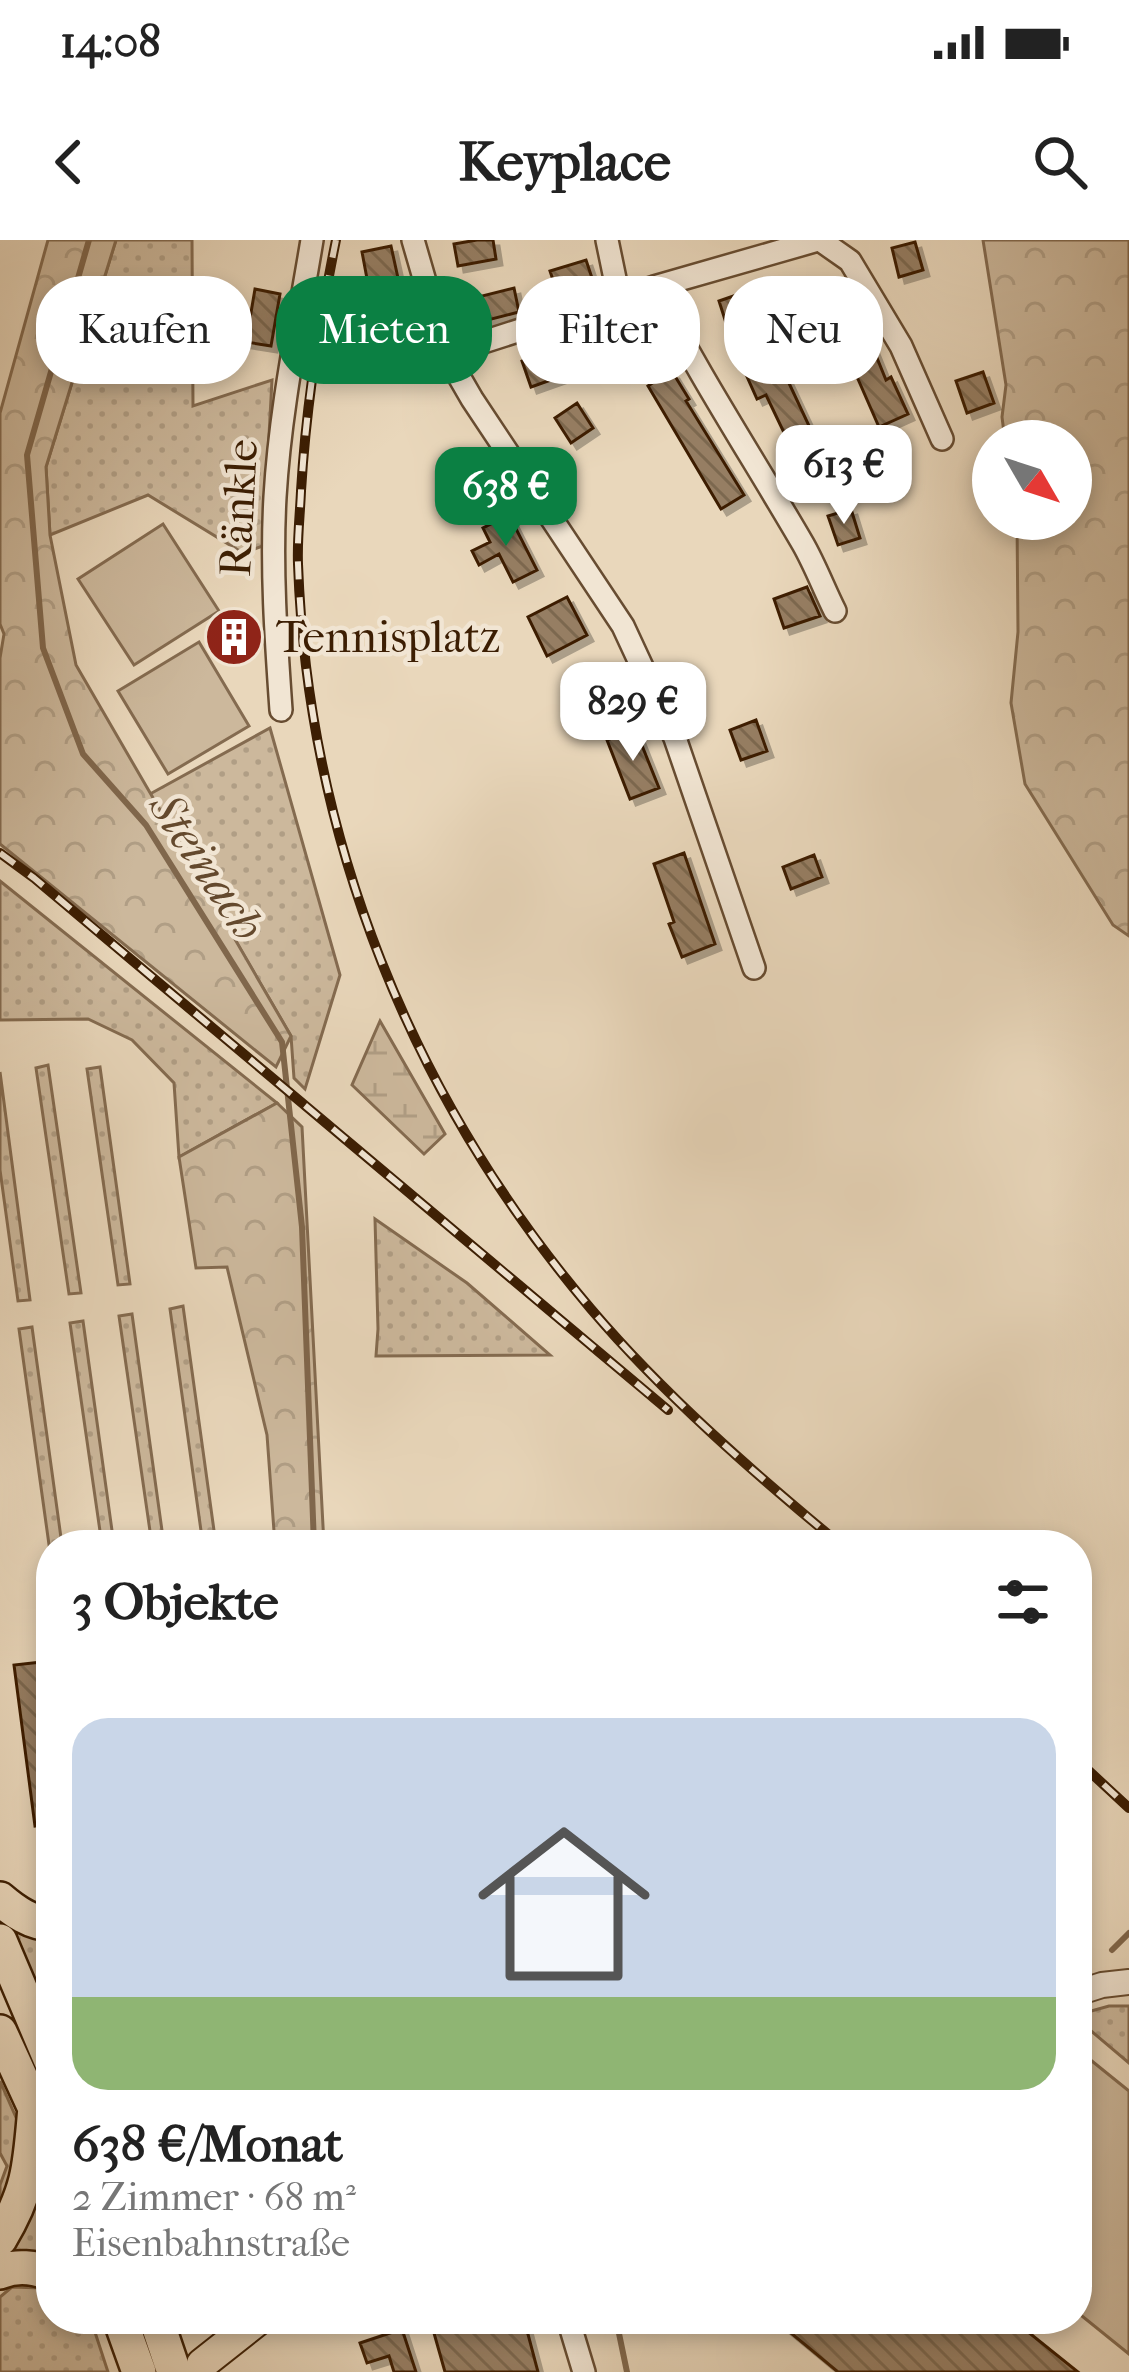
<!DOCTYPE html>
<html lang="de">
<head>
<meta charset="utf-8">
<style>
  body { margin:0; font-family:"IM FELL French Canon",serif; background:#f2f2f2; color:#222; height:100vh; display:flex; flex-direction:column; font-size:45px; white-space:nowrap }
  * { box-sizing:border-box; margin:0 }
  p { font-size:39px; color:#767676 }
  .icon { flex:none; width:66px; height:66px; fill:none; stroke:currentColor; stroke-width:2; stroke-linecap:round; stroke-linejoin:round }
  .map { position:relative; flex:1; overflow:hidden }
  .side { position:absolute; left:36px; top:1290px; width:1056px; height:804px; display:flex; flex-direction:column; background:#fff; border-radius:48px; box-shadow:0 6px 18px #0003 }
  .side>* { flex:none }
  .hud { position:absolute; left:36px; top:36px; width:1059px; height:108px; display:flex; gap:24px }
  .needle { width:78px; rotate:129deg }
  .buttons { position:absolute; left:972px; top:180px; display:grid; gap:24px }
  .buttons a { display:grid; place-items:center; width:120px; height:120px; border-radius:50%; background:#fff; box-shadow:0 6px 18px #0003; font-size:60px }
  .price { position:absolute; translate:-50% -102px; padding:0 27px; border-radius:24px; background:#fff; color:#222; font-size:39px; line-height:78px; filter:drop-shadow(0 3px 6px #0008) }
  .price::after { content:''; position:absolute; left:50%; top:72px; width:36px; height:27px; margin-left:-18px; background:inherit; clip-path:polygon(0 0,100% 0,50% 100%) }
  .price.on { background:#0b8043; color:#fff }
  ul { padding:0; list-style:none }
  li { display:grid; align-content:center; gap:24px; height:636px; padding:0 36px }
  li+li { border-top:3px solid #e0e0e0 }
  li span { display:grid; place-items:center; height:372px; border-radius:36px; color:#555 }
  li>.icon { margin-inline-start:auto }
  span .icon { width:216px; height:216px; fill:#fffc; stroke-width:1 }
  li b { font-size:51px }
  h2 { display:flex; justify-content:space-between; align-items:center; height:144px; padding:0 36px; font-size:51px }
  .pill { padding:0 42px; border-radius:48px; background:#fff; box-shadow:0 6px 18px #0003; font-size:42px; line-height:108px }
  .pill.on { background:#0b8043; color:#fff }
  .status { display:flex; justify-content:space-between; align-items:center; height:84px; padding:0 60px; background:#fff; direction:ltr }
  .status svg { height:33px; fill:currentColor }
  header { display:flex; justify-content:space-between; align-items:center; height:156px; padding:0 36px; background:#fff; font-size:54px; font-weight:800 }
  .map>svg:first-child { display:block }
</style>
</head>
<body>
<div class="status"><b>14:08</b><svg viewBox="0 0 49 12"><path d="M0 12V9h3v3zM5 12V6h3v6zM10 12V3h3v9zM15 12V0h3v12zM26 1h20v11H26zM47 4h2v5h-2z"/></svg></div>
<header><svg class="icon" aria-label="back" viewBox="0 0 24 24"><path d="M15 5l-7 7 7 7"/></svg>Keyplace<svg class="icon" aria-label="search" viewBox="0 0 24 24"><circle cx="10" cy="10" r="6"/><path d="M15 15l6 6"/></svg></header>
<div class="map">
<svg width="1129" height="2132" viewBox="0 0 1129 2132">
  <defs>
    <pattern id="grass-dots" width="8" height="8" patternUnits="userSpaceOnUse" patternTransform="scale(3)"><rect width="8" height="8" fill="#ccb89c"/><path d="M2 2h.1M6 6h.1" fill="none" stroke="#b09e85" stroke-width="1.8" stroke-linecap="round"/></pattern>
    <pattern id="forest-crowns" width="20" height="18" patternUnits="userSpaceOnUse" patternTransform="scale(3)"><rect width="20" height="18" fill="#ccb89c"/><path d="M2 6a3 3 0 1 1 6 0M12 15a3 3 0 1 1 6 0" fill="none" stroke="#b09e85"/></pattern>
    <pattern id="wetland-marsh" width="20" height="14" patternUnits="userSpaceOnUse" patternTransform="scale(3)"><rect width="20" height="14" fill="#ccb89c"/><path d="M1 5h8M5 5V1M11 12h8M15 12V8" fill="none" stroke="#b09e85"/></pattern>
    <pattern id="building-back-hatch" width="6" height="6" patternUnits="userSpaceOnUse" patternTransform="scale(3)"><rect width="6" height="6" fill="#967e63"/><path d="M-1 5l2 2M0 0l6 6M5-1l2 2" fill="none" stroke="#7c674f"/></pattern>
    <filter id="shadow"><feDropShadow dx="6" dy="6" stdDeviation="0" flood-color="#0004"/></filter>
  </defs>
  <rect width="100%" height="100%" fill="#e9d7bb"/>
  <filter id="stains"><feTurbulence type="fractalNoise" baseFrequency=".00167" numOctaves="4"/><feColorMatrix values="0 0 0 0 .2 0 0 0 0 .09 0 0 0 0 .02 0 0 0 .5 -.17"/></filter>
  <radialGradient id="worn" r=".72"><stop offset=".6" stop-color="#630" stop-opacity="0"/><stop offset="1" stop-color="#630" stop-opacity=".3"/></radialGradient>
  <!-- grass -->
  <path fill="url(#grass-dots)" stroke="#846b50" stroke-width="3" d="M 116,0 L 192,0 L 193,166 L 272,140 L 263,306 L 243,313 L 148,255 L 50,295 L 46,227 Z
    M 270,488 L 340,735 L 305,849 L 294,838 L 291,796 L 150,554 Z
    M 0,641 L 277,863 L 179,917 L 174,843 L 132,800 L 88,779 L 0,780 Z
    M 48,825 L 81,1053 L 69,1054 L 36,828 Z
    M 100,827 L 130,1044 L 118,1045 L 87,829 Z
    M 0,832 L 30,1060 L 18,1061 L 0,930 Z
    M 375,979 L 467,1043 L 550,1115 L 376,1116 L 378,1089 Z
    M 183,1066 L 216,1305 L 203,1305 L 170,1069 Z
    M 132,1074 L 164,1305 L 152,1305 L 119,1076 Z
    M 83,1081 L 114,1305 L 102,1305 L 70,1083 Z
    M 32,1087 L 62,1305 L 51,1305 L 51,1319 L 19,1089 Z
    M 7,1680 L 51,1694 L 51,1786 Z
    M 1109,1766 L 1129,1766 L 1129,1823 L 1077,1779 L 1077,1775 Z
    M 0,1841 L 51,1957 L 51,2022 L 21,2017 L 0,2005 L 0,1945 L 7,1926 L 0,1913 Z
    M 12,2047 L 41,2048 L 51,2053 L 51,2079 L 88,2079 L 92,2083 L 108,2132 L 0,2132 L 0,2057 Z"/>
  <!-- forest -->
  <path fill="url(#forest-crowns)" stroke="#846b50" stroke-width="3" d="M 48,0 L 116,0 L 46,227 L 50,295 L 76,425 L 291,796 L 276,827 L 0,604 L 0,418 L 4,394 L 0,384 L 0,173 Z
    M 983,0 L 1129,0 L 1129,696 L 1113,685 L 1025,544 L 1011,463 L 1018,392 L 1017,279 L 1071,279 L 1071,201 L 1005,201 L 1002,177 L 1006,145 Z
    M 277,863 L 302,887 L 324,1305 L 275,1305 L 267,1195 L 227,1027 L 196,1028 L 179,917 Z"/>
  <!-- wetland -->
  <path fill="url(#wetland-marsh)" stroke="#846b50" stroke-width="3" d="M 380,781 L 445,894 L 424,914 L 352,845 Z"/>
  <!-- pitch -->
  <path fill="#ccb89c" stroke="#846b50" stroke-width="3" d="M 163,284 L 219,371 L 134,425 L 78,339 Z
    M 199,402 L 249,486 L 168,534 L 118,451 Z
    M 1077,1809 L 1129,1851 L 1129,2114 L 1077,2072 Z"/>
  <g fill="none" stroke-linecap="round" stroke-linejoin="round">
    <!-- stream -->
    <path stroke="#80674c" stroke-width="6" d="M 89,0 L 27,215 L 43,408 L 83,514 L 146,585 L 282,802 L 302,987 L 314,1305
      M 1112,1710 L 1129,1693
      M 616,2079 L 627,2132"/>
  </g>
  <!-- building -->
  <path fill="url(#building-back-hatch)" stroke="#3c1e03" stroke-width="3" filter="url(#shadow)" d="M 477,0 L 493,0 L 496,19 L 458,26 L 454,4 Z
    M 915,2 L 923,30 L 899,37 L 892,8 Z
    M 391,6 L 398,38 L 368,44 L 362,12 Z
    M 586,20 L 594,44 L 558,55 L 550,31 Z
    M 514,48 L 519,72 L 480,82 L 474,58 Z
    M 255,49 L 280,54 L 271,106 L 246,102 Z
    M 748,51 L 768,112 L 773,109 L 811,190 L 788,201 L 766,155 L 757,159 L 736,112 L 730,93 L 744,84 L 743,81 L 727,86 L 719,61 Z
    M 862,81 L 886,140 L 891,137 L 908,174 L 879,187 L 854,130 L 851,131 L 835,92 Z
    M 552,107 L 562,136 L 531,147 L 522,121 Z
    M 983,132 L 994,163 L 967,173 L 956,141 Z
    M 667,133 L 673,133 L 689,159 L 686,161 L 744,255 L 721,269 L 648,146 Z
    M 577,163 L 593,188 L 571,203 L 555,178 Z
    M 826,218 L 838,243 L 814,255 L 802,229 Z
    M 851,269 L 860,298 L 838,305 L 828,276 Z
    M 509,275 L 537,330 L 513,342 L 499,314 L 479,325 L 472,311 L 490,302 L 483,288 Z
    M 807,347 L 820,376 L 784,388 L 774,359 Z
    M 567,357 L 587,395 L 547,416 L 528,377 Z
    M 756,480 L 767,511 L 741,520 L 730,490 Z
    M 635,488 L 659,548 L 630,559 L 607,500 Z
    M 684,613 L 715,704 L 682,717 L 669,684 L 674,682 L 654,624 Z
    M 814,615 L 822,637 L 791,649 L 783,627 Z
    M 51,1421 L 51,1584 L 35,1586 L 14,1425 Z
    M 430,2079 L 524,2079 L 538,2132 L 445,2132 Z
    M 774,2079 L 1012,2079 L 1078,2132 L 838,2132 Z
    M 402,2089 L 416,2132 L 394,2132 L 389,2116 L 367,2123 L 360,2103 Z"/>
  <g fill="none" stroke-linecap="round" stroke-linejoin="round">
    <defs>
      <path id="minor" d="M 413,0 L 446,114 L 472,159 L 623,386 L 675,498 L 754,728
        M 607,0 L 619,58
        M 820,0 L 850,21 L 901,106 L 942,199
        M 654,47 C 699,136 753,218 803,304 C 815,325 824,349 835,371
        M 446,114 L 654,47 L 818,0
        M 281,470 C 276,399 271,328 275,257 C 280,171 298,85 312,0
        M 568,2079 L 584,2132"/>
      <path id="tertiary" d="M 1077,1753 L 1102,1745 L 1129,1742"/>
      <path id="primary" d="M 202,2124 L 259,2079"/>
      <path id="trunk" d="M 0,1659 C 15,1672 31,1683 51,1684
        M 0,1701 L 51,1821
        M 0,1792 L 43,1886
        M 0,1999 C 30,1949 30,1924 35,1867
        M 0,2032 C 16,2025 35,2027 51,2034
        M 120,2079 L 139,2132
        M 156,2079 L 174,2132"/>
    </defs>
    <!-- minor casing -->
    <use href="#minor" stroke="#674c31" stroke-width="26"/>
    <!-- tertiary casing -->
    <use href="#tertiary" stroke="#674c31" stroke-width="28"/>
    <!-- primary casing -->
    <use href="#primary" stroke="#3c1e03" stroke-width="34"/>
    <!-- trunk casing -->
    <use href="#trunk" stroke="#3c1e03" stroke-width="38"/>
    <!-- minor -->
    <use href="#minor" stroke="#f1e5d3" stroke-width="21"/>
    <!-- tertiary -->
    <use href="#tertiary" stroke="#f1e5d3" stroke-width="24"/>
    <!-- primary -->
    <use href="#primary" stroke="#e9d7bb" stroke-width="30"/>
    <!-- trunk -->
    <use href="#trunk" stroke="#e9d7bb" stroke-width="33"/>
    <defs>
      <path id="rail" d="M 336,0 C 319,83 306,166 301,251 C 300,275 297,300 298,324 C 308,600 412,858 591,1069 C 665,1156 753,1232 841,1305
        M 0,613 L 34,638 L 668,1170
        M 1077,1520 L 1129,1568"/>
    </defs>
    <!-- rail casing -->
    <use href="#rail" stroke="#3c1e03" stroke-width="10"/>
    <!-- rail -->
    <use href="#rail" stroke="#f1e5d3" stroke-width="6" stroke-dasharray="18" stroke-linecap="butt"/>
  </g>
  <!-- icons -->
  <defs>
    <symbol id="building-disc" viewBox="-11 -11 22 22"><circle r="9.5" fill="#8f2418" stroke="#f1e5d3"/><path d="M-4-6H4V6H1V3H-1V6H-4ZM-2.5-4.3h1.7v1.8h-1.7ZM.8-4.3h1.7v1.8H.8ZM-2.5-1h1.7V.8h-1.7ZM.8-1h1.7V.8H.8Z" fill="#fff"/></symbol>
  </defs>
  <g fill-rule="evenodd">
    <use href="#building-disc" x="201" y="364" width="66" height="66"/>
  </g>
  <g text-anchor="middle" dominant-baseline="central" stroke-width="9" stroke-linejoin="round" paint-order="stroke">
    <!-- street labels -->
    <g font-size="45" fill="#3c1e03" stroke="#f1e5d3">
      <text transform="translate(239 268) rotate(-87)">Ränkle</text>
    </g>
    <!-- poi labels -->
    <g font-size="45" fill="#3c1e03" stroke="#f1e5d3" text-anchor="start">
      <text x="276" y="397">Tennisplatz</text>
    </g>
    <!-- water labels -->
    <g font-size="48" font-style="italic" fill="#64492d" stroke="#f1e5d3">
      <text transform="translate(207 626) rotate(56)">Steinach</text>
    </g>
  </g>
  <rect width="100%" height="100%" filter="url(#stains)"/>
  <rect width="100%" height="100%" fill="url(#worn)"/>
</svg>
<div class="buttons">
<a><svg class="needle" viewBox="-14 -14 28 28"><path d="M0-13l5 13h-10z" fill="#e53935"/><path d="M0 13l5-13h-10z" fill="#767676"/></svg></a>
</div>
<b class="price" style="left:844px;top:287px">613 €</b>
<b class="price on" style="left:506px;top:309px">638 €</b>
<b class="price" style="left:633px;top:524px">829 €</b>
<div class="hud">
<a class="pill">Kaufen</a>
<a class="pill on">Mieten</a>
<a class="pill">Filter</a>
<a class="pill">Neu</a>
</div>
<section class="side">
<h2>3 Objekte<svg class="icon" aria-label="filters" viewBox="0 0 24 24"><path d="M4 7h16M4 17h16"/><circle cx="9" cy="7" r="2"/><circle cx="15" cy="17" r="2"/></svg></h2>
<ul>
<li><span style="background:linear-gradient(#c9d6e8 75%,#8fb573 0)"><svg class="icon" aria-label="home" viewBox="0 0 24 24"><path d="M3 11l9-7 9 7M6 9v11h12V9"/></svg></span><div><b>638 €/Monat</b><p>2 Zimmer · 68 m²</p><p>Eisenbahnstraße</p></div></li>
</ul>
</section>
</div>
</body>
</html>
